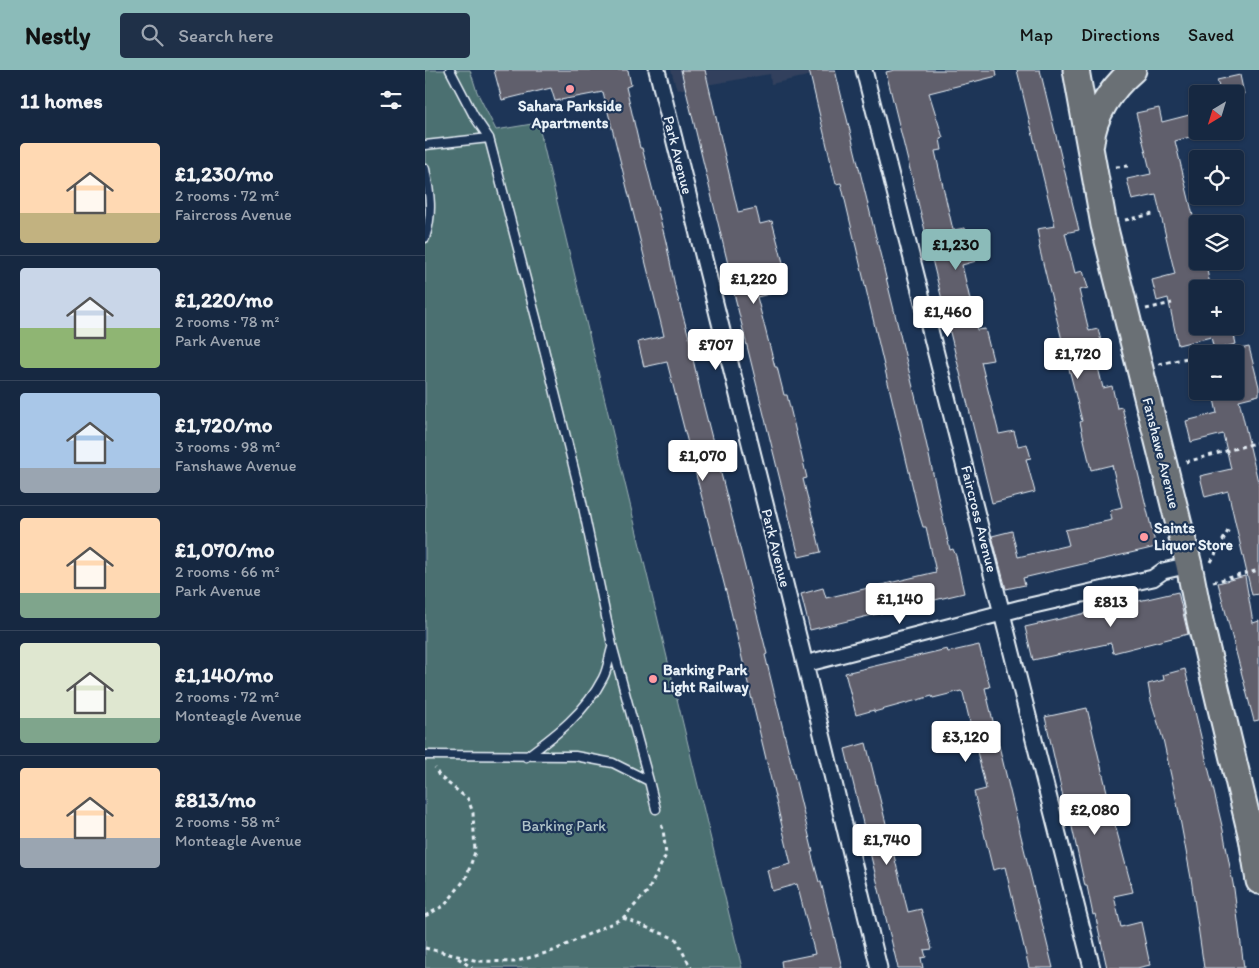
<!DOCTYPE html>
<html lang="en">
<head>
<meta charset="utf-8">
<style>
  body { margin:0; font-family:Itim,sans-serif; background:#1f3048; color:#f1f3f6; height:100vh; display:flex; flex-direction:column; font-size:19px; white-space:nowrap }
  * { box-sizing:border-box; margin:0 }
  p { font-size:16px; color:#9ea6b1 }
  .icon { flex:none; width:28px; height:28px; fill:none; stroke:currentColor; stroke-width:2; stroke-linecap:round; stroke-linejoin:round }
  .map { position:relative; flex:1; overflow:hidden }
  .side { display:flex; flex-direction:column; background:#162841; width:425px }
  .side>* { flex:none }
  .needle { width:32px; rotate:218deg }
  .controls { position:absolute; left:764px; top:15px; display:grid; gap:10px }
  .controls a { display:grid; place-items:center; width:55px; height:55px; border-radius:5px; background:#162841; box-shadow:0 1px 4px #0004,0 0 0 1px #35445a; font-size:25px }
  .price { position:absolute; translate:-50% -42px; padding:0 11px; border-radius:5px; background:#fff; color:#222; font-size:16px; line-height:32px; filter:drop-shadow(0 1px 2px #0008) }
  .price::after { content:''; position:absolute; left:50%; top:30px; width:15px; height:11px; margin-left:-8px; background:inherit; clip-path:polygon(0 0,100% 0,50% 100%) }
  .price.active { background:#8bbbb9; color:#111 }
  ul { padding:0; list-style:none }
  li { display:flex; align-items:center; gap:15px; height:125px; padding:0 20px }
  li+li { border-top:1px solid #35445a }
  li span { display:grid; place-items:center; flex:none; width:140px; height:100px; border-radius:5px; color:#555 }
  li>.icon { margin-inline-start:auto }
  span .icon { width:60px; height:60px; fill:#fffc; stroke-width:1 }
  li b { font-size:21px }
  h2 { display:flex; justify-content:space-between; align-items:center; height:60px; padding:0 20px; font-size:21px }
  header { display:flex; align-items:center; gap:30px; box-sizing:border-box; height:70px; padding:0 25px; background:#8bbbb9; color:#111 }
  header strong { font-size:24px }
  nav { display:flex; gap:28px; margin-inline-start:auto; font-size:18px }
  .search { width:350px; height:45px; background:#1f3048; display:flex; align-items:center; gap:12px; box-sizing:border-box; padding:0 18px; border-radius:5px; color:#9ea6b1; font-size:19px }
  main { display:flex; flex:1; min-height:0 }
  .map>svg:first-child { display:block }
</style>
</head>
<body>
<header>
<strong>Nestly</strong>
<div class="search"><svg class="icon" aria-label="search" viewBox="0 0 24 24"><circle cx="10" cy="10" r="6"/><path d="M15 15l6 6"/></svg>Search here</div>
<nav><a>Map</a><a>Directions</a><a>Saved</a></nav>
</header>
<main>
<section class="side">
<h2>11 homes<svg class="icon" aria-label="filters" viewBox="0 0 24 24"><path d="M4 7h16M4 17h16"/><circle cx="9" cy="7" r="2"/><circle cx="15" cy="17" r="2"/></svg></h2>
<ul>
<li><span style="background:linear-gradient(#ffd9b3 70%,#c2b280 0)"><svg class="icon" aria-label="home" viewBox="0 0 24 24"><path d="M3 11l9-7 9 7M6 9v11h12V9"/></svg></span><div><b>£1,230/mo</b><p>2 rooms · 72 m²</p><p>Faircross Avenue</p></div></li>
<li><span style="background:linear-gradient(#c9d6e8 60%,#8fb573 0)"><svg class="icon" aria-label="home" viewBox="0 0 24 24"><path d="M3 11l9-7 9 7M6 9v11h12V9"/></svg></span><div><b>£1,220/mo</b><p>2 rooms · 78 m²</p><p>Park Avenue</p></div></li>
<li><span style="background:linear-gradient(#a9c7e8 75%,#9aa5b1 0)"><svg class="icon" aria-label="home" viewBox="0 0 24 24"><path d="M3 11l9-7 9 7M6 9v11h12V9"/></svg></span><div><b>£1,720/mo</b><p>3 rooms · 98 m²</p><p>Fanshawe Avenue</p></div></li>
<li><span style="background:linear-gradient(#ffd9b3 75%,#7fa58c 0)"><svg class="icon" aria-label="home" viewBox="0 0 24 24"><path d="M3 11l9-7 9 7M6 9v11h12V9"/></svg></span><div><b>£1,070/mo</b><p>2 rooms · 66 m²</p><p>Park Avenue</p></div></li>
<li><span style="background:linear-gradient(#dfe7d0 75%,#7fa58c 0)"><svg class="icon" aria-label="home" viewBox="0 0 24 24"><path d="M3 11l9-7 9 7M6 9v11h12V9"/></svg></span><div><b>£1,140/mo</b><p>2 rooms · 72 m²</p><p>Monteagle Avenue</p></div></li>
<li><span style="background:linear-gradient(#ffd9b3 70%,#9aa5b1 0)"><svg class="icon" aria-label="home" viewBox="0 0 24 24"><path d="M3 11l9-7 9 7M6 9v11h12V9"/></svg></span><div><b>£813/mo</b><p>2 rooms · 58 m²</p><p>Monteagle Avenue</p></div></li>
</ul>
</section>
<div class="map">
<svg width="834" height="898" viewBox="0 0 834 898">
  <rect width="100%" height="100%" fill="#1d3557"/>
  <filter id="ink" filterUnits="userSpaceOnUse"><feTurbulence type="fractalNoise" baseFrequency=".02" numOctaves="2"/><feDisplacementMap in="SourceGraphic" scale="10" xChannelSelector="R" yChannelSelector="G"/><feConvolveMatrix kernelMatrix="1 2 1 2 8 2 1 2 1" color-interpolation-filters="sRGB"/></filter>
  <g filter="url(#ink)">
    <!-- built -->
    <path fill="#31415d" d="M 246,0 L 410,0 L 346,14 L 345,4 L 252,20 Z"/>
    <!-- green -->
    <path fill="#4c7071" stroke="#9ab0b4" d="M 0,0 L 45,0 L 52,22 L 71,60 L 113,53 L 317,898 L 0,898 Z"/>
    <!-- building -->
    <path fill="#615e6c" stroke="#e8f1f8" d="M 69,0 L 203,0 L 206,15 L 201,17 L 215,78 L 217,78 L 241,172 L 251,221 L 269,285 L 267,285 L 278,333 L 342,584 L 340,585 L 388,782 L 386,782 L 394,812 L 396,812 L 417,898 L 357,898 L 356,891 L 390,884 L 372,814 L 347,821 L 342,800 L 366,794 L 303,529 L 242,292 L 219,297 L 213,272 L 239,266 L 178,22 L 130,31 L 126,18 L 77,30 Z
      M 256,0 L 280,0 L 313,142 L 331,138 L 335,154 L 347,151 L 361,204 L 357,205 L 360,220 L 332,227 L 350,297 L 352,297 L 359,325 L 362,325 L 382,408 L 378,409 L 396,482 L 374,487 L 308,219 L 309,219 Z
      M 384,0 L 410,0 L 497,354 L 525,480 L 528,479 L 531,486 L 539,523 L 385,560 L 376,524 L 398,518 L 401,528 L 511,502 L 501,457 L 498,457 L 494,444 L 416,113 L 411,114 Z
      M 470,0 L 571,0 L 572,6 L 504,23 L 518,68 L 515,69 L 517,80 L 510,81 L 528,160 L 540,158 L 545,176 L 547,176 L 551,191 L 537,195 L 552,260 L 560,259 L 568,290 L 556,292 L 574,364 L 589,361 L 593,376 L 602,374 L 606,388 L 601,389 L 610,422 L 567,433 L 461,2 Z
      M 592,0 L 615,0 L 654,160 L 640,163 L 650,203 L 658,201 L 663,218 L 654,220 L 664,261 L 673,259 L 677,275 L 668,277 L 678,318 L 687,316 L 692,338 L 697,337 L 731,477 L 598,508 L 600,515 L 581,519 L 567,466 L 587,461 L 593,487 L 644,475 L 640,460 L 687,450 L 685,440 L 697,437 L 687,395 L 666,400 L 655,352 L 657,351 L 614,177 L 615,176 L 612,159 L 630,156 Z
      M 815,5 L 819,24 L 796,24 L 792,10 Z
      M 734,38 L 737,52 L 772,43 L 772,65 L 750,71 L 769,150 L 772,149 L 772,191 L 780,191 L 786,219 L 772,219 L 772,256 L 807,256 L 811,274 L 789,280 L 786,267 L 753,275 L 743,228 L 732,231 L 727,210 L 750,204 L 731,125 L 707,130 L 702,109 L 726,104 L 711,43 Z
      M 824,277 L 834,317 L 834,325 L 814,330 L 834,416 L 834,524 L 827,525 L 803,421 L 780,427 L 775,406 L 806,399 L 798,364 L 766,372 L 761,351 L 792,343 L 789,329 L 810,324 L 810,280 Z
      M 820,506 L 828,553 L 834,551 L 834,650 L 829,651 L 793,513 Z
      M 753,522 L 763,564 L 688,583 L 686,573 L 608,590 L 600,557 Z
      M 554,575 L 565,617 L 560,618 L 628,898 L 604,898 L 580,797 L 568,800 L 549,722 L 561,719 L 538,623 L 536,621 L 508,628 L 507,626 L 449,642 L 449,640 L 431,645 L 420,603 L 522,579 L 523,582 Z
      M 760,599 L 798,760 L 809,819 L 819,898 L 779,898 L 778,891 L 766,808 L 752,733 L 738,669 L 726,631 L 723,614 L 739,610 L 738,605 Z
      M 662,638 L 689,751 L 708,822 L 689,826 L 696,857 L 716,852 L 725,895 L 712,898 L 682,898 L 670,844 L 668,845 L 662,816 L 660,816 L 645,748 L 643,749 L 620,647 Z
      M 441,673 L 483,842 L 496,839 L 507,879 L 499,880 L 501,887 L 496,888 L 498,898 L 473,898 L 420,679 Z"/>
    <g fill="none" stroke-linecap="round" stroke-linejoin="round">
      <defs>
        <path id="lane" d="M 25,0 L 49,46 L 64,68 L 114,259 L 155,423 L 187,575 L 224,711
          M 0,75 L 64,68
          M 0,99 C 5,124 8,143 0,168
          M 0,685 L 150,686 L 188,693 L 224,711 L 231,739
          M 101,687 C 132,664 160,643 178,608 C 183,599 184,587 187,578"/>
        <path id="street" d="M 232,0 L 380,594 L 454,898
          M 439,0 L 667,898
          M 380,594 L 596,538 L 728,508 L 738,501 L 764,495"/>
        <path id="primary" d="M 651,0 L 679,155 L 764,495 L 775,551 L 827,768 L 834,811
          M 666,73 C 668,45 687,18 708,0"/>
      </defs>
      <!-- lane casing -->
      <use href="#lane" stroke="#e8f1f8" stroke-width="11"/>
      <!-- street casing -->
      <use href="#street" stroke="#e8f1f8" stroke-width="19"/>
      <!-- primary casing -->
      <use href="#primary" stroke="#e8f1f8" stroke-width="29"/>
      <!-- path -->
      <path stroke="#e8f1f8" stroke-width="3" stroke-dasharray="4 4" stroke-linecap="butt" d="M 691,97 L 703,96
        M 700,150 L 728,144
        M 721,239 L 747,233
        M 782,284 L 795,281
        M 734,294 L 772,286
        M 761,392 L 834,372
        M 786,492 L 804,459
        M 788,512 L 834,500
        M 0,846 L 20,835 L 41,808 L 50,782 L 48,743 L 43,729 L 14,706 L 10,698
        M 198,848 L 251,869 L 266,898
        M 0,878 L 53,891 L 89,892 L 128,881 L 198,848 L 223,821 L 241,785 L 238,759 L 235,752
        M 33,888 L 47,898"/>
      <!-- lane -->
      <use href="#lane" stroke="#1d3557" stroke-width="8"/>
      <!-- street -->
      <use href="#street" stroke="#1d3557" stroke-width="15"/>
      <!-- primary -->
      <use href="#primary" stroke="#6b6f75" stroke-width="25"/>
    </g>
  </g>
  <!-- markers -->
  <g fill="#ff9aa2" stroke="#1d3557" stroke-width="2">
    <circle cx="145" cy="19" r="5"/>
    <circle cx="719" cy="467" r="5"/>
    <circle cx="228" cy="609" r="5"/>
  </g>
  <g text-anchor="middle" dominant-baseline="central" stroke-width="4.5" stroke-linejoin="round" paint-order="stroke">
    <!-- poi labels -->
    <g font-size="15" font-weight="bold" fill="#e8f1f8" stroke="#1d3557" text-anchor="start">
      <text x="145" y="36" text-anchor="middle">Sahara Parkside<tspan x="145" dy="17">Apartments</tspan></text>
      <text x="729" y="458">Saints<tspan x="729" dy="17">Liquor Store</tspan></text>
      <text x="238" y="600">Barking Park<tspan x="238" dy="17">Light Railway</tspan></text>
    </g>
    <!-- street labels -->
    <g font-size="15" fill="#e8f1f8" stroke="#1d3557">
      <text transform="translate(253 85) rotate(76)">Park Avenue</text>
      <text transform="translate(736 383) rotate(76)">Fanshawe Avenue</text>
      <text transform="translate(554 449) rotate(76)">Faircross Avenue</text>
      <text transform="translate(351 478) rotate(76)">Park Avenue</text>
    </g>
    <!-- park labels -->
    <g font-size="15" fill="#b1c4c9" stroke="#1d3557">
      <text x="139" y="756">Barking Park</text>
    </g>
  </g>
</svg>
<div class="controls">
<a><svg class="needle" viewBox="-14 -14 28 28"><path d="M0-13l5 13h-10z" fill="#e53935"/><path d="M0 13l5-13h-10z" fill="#9ea6b1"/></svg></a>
<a><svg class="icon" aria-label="locate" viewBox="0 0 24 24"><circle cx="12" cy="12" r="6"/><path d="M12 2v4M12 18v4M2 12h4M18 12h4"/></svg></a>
<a><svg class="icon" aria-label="layers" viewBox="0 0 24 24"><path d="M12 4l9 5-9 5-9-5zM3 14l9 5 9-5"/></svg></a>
<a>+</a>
<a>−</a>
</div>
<b class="price active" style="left:531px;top:201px">£1,230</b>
<b class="price" style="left:329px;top:235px">£1,220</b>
<b class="price" style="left:523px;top:268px">£1,460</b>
<b class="price" style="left:291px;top:301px">£707</b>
<b class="price" style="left:653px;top:310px">£1,720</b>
<b class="price" style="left:278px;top:412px">£1,070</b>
<b class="price" style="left:475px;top:555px">£1,140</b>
<b class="price" style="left:686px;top:558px">£813</b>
<b class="price" style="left:541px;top:693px">£3,120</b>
<b class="price" style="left:670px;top:766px">£2,080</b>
<b class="price" style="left:462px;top:796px">£1,740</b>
</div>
</main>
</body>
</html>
